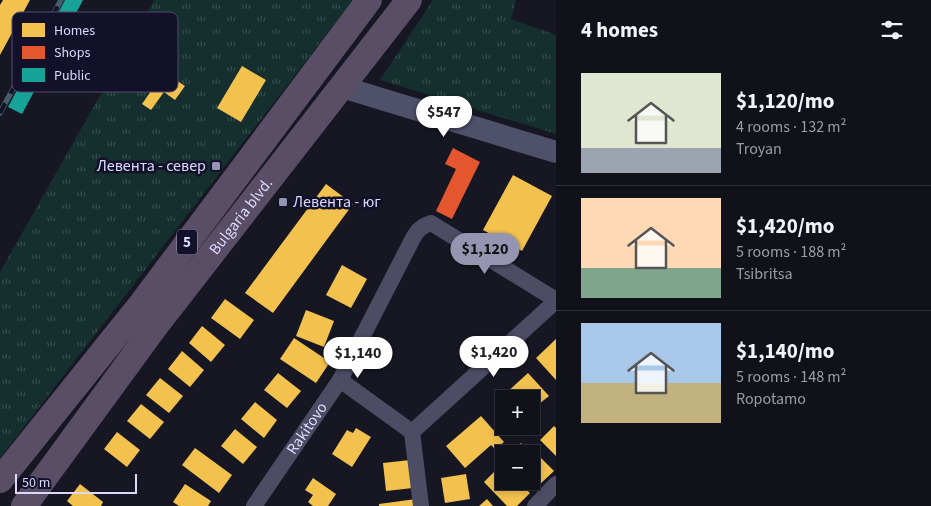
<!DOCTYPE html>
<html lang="en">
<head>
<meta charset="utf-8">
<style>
  body { margin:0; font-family:"Source Sans 3",sans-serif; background:#1e1f27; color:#f1f3f6; height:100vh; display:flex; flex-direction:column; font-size:19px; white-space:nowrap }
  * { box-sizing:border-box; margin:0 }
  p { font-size:16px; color:#9c9da2 }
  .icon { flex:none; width:28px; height:28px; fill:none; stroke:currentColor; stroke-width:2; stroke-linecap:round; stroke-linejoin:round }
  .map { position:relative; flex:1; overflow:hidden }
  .details { display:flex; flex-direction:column; background:#11111a; width:375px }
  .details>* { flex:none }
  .fabs { position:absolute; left:495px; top:390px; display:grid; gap:10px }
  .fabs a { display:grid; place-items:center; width:45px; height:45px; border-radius:0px; background:#11111a; box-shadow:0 2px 8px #0003,0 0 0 1px #303139; font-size:25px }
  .scale { position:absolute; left:15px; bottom:12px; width:122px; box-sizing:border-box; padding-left:5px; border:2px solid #dbd9fe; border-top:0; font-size:14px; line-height:18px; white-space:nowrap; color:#dbd9fe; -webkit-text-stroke:4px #131129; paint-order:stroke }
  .price { position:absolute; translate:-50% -42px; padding:0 11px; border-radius:18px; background:#fff; color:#222; font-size:16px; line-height:32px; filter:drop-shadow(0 1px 2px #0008) }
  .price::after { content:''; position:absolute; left:50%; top:30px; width:15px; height:11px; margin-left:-8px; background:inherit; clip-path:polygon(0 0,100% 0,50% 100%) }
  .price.on { background:#9695b1; color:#111 }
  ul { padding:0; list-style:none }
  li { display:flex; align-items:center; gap:15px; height:125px; padding:0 25px }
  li+li { border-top:1px solid #303139 }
  li span { display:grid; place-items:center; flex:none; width:140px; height:100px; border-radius:0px; color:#555 }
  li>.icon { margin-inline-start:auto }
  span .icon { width:60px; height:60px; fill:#fffc; stroke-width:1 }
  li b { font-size:21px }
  h2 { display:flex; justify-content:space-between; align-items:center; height:60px; padding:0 25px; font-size:21px }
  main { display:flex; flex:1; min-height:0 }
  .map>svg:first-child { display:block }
</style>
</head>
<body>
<main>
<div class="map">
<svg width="556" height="506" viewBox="0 0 556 506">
  <defs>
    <pattern id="grass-tufts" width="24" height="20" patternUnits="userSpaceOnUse" patternTransform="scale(1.25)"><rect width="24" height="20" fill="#142f2d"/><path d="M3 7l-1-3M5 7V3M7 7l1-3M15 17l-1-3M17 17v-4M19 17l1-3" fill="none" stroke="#364d4c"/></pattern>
  </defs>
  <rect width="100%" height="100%" fill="#171723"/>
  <!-- grass -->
  <path fill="url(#grass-tufts)" d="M 154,0 L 353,0 L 0,458 L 0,272 Z
    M 433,0 L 516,0 L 511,19 L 556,35 L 556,134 L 380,80 Z"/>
  <!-- homes -->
  <path fill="#f2c14e" d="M 3,0 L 30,0 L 0,55 L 0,5 Z
    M 242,66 L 266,80 L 241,122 L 217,108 Z
    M 164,72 L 185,86 L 175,100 L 164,92 L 151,110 L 142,104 Z
    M 513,175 L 552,196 L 522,251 L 483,230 Z
    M 326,184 L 353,204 L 273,313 L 245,293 Z
    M 342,265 L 367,279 L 351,308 L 326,295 Z
    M 225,299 L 254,320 L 240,339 L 211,318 Z
    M 306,310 L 334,321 L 324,347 L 296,336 Z
    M 202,326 L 225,345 L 211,362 L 189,343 Z
    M 294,338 L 330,362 L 316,383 L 280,359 Z
    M 556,339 L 556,380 L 536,358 Z
    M 182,351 L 204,370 L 190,387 L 168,369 Z
    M 278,373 L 301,391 L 287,408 L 264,390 Z
    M 528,373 L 549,396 L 539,404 L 534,398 L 531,401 L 531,399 L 504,399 L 504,413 L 495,403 Z
    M 160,378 L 183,396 L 169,413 L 146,395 Z
    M 255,402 L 277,420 L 264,438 L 241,419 Z
    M 141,404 L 164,422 L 150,439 L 127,421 Z
    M 481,416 L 504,442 L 495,449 L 491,445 L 465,468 L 446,446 Z
    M 554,426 L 556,428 L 556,456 L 540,440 Z
    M 356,428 L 371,437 L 352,467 L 332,454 L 347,430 L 353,433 Z
    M 235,429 L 257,447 L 243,464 L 221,446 Z
    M 117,432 L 140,450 L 127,467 L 104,449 Z
    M 521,443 L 525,447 L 521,452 L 522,454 L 511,454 Z
    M 195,448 L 232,475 L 219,493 L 182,465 Z
    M 533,450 L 554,471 L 538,486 L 531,480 L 531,454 L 529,454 Z
    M 410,460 L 413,488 L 386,491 L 383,463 Z
    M 502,464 L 504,466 L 504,481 L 518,481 L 530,493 L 517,506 L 507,506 L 484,482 Z
    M 466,474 L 470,499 L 445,503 L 441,478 Z
    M 313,478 L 336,494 L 328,506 L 313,506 L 308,502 L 313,495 L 305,490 Z
    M 80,484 L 103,502 L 101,506 L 73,506 L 67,501 Z
    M 185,484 L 211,501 L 208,506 L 179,506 L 173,502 Z
    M 416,499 L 417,506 L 379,506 L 379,504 Z
    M 487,499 L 493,506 L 479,506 Z"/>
  <!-- shops -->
  <path fill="#e4572e" d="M 453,148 L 480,162 L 452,219 L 436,211 L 456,169 L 445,164 Z"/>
  <!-- public -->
  <path fill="#17a398" d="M 65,0 L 83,0 L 22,114 L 8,107 Z"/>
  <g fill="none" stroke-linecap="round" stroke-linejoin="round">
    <!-- minor -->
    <g stroke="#4c4d64" stroke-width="16">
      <path d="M 340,380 L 412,432 L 421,506"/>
      <path d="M 412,432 L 556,301"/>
      <path id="s1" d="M 254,506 L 340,380 L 409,246 C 415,234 417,228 431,223 L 556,300"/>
      <path d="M 535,506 L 556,484"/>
    </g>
    <!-- secondary -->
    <path stroke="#4f506a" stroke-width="22" d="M 342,87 L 556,152"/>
    <!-- trunk -->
    <g stroke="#594e66" stroke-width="26">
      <path d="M 0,480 L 139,307 L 369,0"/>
      <path id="s2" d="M 24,506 L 154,328 L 409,0"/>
    </g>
    <defs>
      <path id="rail" d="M 0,113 L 61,0"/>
    </defs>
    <!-- rail casing -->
    <use href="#rail" stroke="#455d6b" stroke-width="5.5"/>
    <!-- rail -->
    <use href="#rail" stroke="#131129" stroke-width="4" stroke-dasharray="11" stroke-linecap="butt"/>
  </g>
  <!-- markers -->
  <g fill="#9695b1" stroke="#131129" stroke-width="2">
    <rect x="211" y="161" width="10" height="10" rx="2.5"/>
    <rect x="278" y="197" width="10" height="10" rx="2.5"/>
  </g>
  <g text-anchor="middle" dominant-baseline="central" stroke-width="5" stroke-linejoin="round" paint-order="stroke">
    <!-- shield labels -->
    <rect fill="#131129" stroke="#9f9dbe" stroke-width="1" x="177" y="229.5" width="20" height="25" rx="4"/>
    <g font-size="15" font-weight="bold" fill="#dbd9fe">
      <text x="187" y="242">5</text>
    </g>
    <!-- poi labels -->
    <g font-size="16" fill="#dbd9fe" stroke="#131129" text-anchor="end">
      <text x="206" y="166">Левента - север</text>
      <text x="293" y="202" text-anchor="start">Левента - юг</text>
    </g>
    <!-- street labels -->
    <g font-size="16" fill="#dbd9fe" stroke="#131129">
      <text stroke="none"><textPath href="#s2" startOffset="362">Bulgaria blvd.</textPath></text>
      <text stroke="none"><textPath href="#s1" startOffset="94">Rakitovo</textPath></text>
    </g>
  </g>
  <!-- legend -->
  <rect x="12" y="12" width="166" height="80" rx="8" fill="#131129" stroke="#4f4d69" stroke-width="1"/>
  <rect x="22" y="23" width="23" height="14" fill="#f2c14e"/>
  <rect x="22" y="46" width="23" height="13" fill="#e4572e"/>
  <rect x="22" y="68" width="23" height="14" fill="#17a398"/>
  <g font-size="14" fill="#dbd9fe">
    <text x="54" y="35">Homes</text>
    <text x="54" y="57">Shops</text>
    <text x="54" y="80">Public</text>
  </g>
</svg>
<div class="fabs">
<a>+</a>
<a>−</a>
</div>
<div class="scale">50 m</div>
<b class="price" style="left:444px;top:138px">$547</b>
<b class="price on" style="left:485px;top:275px">$1,120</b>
<b class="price" style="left:494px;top:378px">$1,420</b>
<b class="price" style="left:358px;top:379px">$1,140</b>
</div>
<section class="details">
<h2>4 homes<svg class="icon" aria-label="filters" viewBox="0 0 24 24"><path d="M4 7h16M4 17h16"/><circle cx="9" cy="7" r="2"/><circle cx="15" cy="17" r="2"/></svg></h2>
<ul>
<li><span style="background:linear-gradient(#dfe7d0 75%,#9aa5b1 0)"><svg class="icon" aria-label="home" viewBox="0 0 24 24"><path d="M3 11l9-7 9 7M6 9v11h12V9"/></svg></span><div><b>$1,120/mo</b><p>4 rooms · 132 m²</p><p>Troyan</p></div></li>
<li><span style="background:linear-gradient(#ffd9b3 70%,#7fa58c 0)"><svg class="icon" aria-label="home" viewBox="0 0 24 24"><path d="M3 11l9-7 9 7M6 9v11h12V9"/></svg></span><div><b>$1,420/mo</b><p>5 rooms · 188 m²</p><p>Tsibritsa</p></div></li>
<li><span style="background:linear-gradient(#a9c7e8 60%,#c2b280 0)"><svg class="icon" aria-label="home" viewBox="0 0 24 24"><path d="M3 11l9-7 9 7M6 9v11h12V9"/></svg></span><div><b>$1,140/mo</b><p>5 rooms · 148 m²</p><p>Ropotamo</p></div></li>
</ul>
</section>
</main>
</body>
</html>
